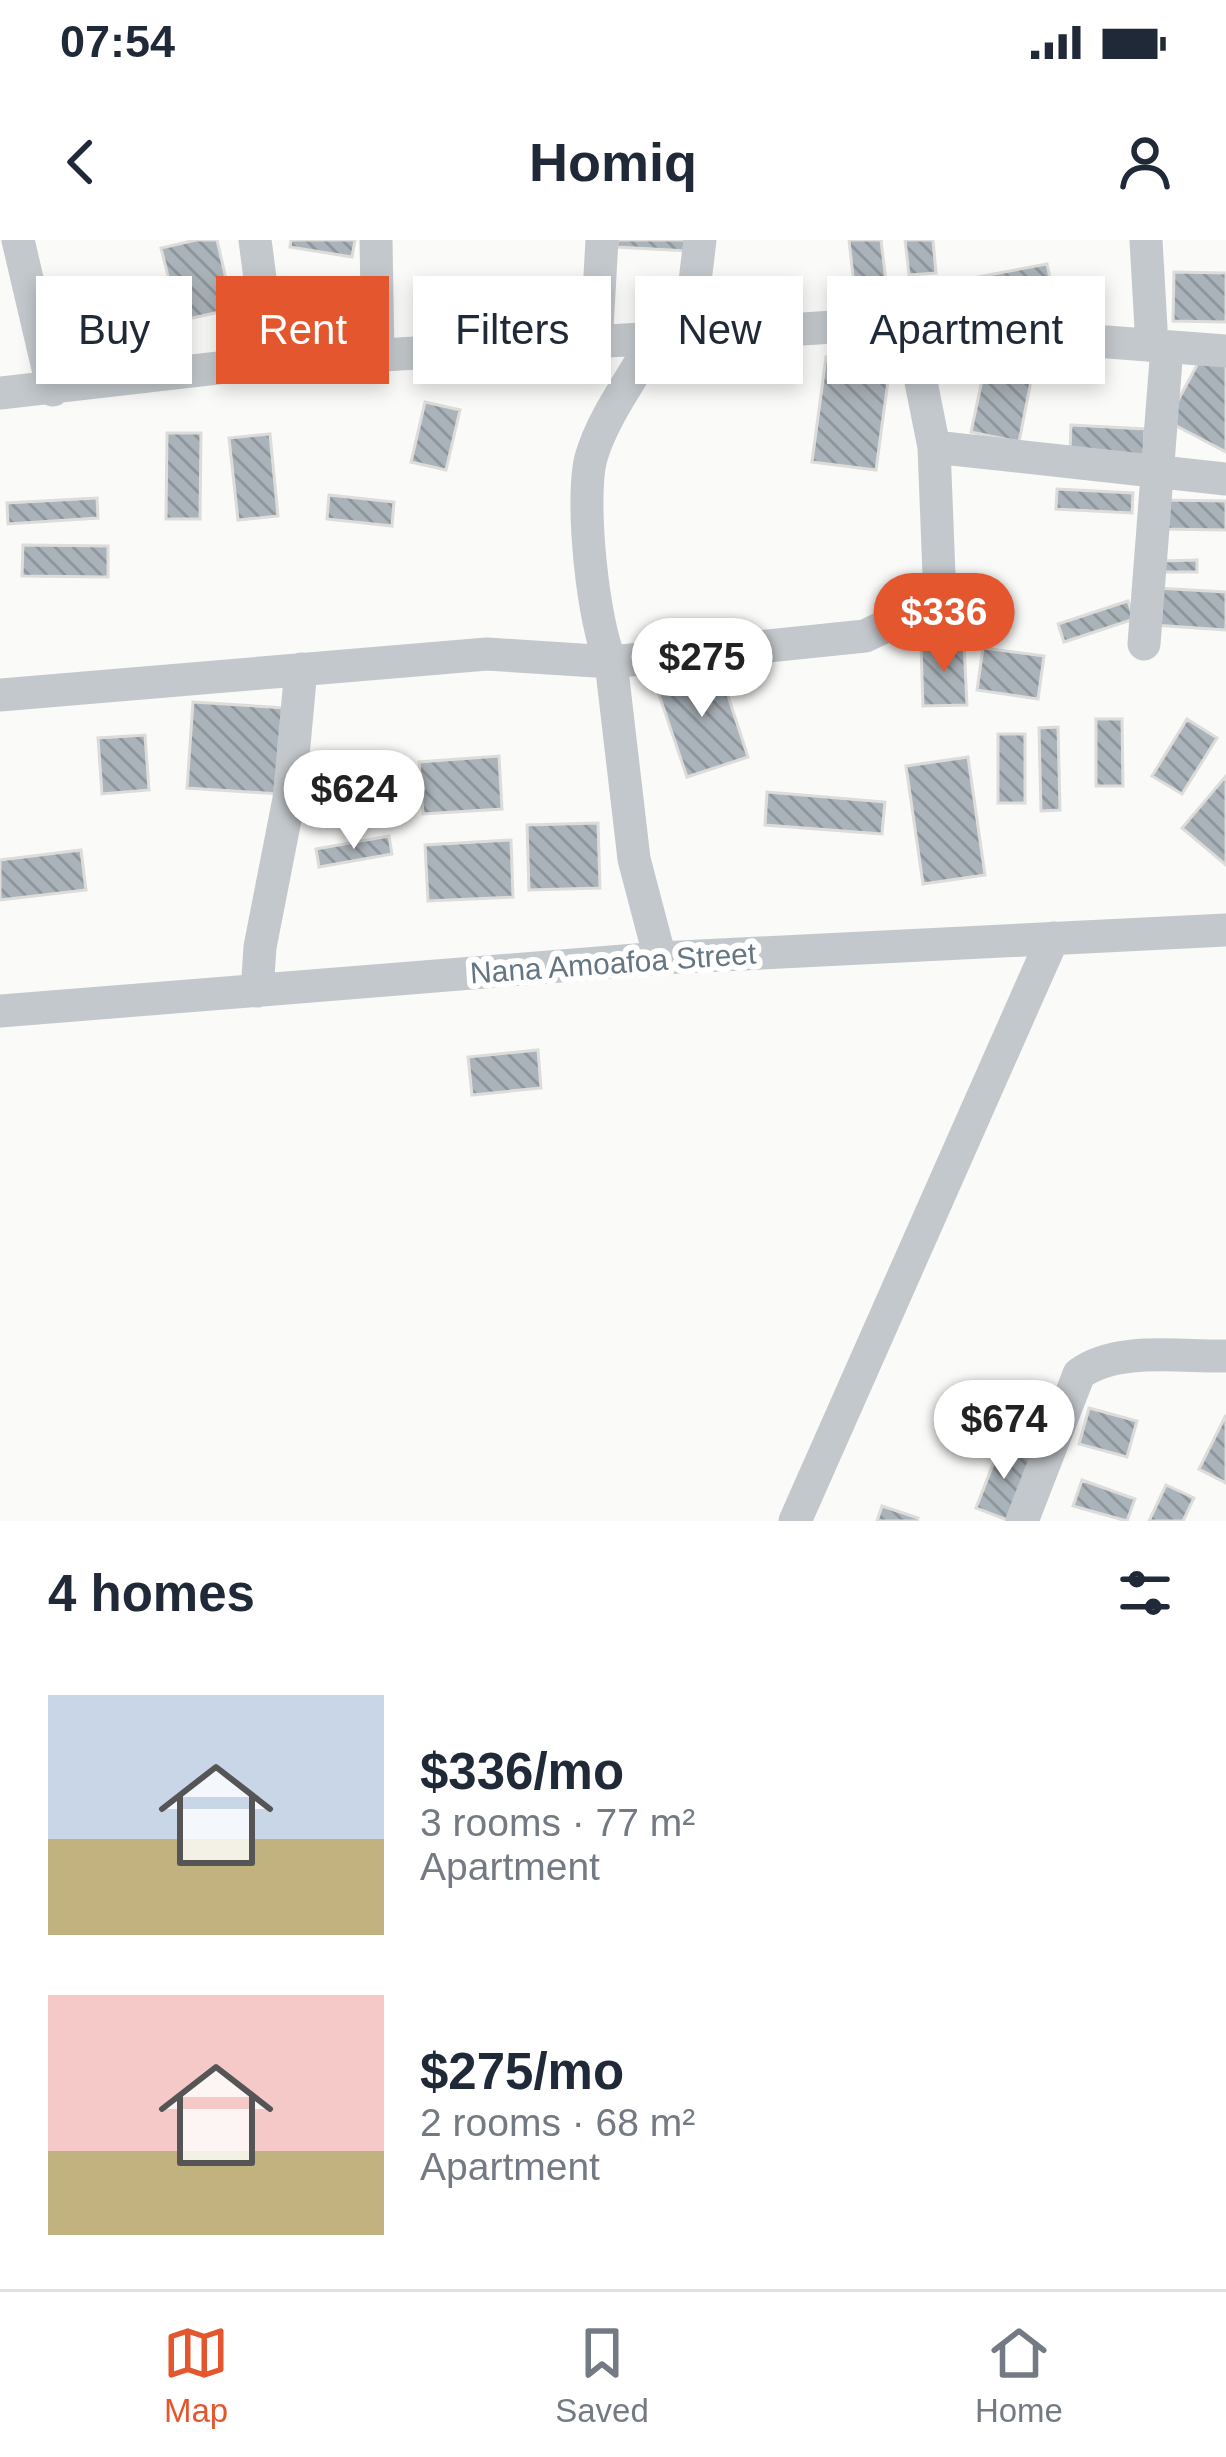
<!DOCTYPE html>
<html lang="en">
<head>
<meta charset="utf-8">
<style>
  body { margin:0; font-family:Helvetica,sans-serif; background:#f6f6f7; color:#1f2937; height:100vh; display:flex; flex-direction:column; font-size:45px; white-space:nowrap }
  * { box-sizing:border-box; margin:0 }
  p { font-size:39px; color:#747a83 }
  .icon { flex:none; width:66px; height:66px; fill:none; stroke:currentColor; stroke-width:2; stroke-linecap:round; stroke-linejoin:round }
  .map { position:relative; height:1281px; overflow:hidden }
  .side { display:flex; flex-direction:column; background:#fff; flex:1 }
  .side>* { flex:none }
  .banner { position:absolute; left:36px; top:36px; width:1155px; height:108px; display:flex; gap:24px }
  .price { position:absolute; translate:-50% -102px; padding:0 27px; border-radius:42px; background:#fff; color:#222; font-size:39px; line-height:78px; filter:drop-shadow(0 3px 6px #0008) }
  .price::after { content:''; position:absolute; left:50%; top:72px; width:36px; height:27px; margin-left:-18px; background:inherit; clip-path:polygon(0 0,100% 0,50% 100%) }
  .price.current { background:#e4572e; color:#fff }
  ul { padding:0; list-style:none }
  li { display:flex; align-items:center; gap:36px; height:300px; padding:0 48px }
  li span { display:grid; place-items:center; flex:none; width:336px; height:240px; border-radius:0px; color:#555 }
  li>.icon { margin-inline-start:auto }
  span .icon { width:144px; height:144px; fill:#fffc; stroke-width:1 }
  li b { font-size:51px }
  h2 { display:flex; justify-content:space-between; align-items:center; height:144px; padding:0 48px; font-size:51px }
  .tag { padding:0 42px; border-radius:0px; background:#fff; box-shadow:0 6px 18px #0003; font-size:42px; line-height:108px }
  .tag.current { background:#e4572e; color:#fff }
  .status { display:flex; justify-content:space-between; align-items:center; height:84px; padding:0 60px; background:#fff; direction:ltr }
  .status svg { height:33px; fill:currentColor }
  header { display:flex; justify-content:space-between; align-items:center; height:156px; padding:0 48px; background:#fff; font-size:54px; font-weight:600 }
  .dock { display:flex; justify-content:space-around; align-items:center; height:168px; border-top:3px solid #e0e1e3; background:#fff; font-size:33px; color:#747a83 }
  .dock a { display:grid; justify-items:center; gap:6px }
  .dock .current { color:#e4572e }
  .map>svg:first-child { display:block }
</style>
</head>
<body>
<div class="status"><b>07:54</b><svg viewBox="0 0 49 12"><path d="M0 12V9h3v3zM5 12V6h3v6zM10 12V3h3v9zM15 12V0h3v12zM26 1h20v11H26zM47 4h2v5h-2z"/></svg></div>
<header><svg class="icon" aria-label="back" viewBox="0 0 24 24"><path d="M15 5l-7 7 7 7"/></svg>Homiq<svg class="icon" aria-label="person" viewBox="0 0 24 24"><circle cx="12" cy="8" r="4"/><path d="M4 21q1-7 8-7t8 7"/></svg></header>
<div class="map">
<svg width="1226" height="1281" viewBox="0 0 1226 1281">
  <defs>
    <pattern id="building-back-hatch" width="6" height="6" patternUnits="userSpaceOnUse" patternTransform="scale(3)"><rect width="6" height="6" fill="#aab3b9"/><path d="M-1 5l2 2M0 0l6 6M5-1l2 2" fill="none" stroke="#8e969c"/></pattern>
  </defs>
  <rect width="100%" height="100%" fill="#fafaf8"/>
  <!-- building -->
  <path fill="url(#building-back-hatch)" stroke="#dcdcda" stroke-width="3" d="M 196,0 L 217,0 L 233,69 L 179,81 L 161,8 Z
    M 291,0 L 355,0 L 352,17 L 290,7 Z
    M 617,0 L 688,0 L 688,11 L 617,7 Z
    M 849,0 L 881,0 L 886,41 L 854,45 Z
    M 905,0 L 933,0 L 936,33 L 909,35 Z
    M 1047,24 L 1052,48 L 955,66 L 951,42 Z
    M 1174,32 L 1226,33 L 1226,82 L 1173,81 Z
    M 1204,112 L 1226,123 L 1226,212 L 1167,181 Z
    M 826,117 L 890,126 L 876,230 L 812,222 Z
    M 985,126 L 1032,136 L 1019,202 L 971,192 Z
    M 425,162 L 460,170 L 446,230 L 411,222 Z
    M 1071,185 L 1145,189 L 1144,217 L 1070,214 Z
    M 167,193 L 201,193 L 200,279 L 166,279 Z
    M 270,194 L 278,276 L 238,280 L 229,198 Z
    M 1057,249 L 1133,253 L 1132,273 L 1056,269 Z
    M 329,255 L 394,262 L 392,286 L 327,279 Z
    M 97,258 L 98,278 L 8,284 L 7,263 Z
    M 1162,260 L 1226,261 L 1226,290 L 1162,289 Z
    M 23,305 L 108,306 L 108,337 L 22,336 Z
    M 1197,320 L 1197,332 L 1162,332 L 1162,321 Z
    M 1156,348 L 1226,352 L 1226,390 L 1154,385 Z
    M 1128,361 L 1134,379 L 1064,402 L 1058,384 Z
    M 964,404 L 967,465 L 923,466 L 921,406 Z
    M 983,408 L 1044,416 L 1038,459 L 977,450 Z
    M 717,422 L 748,517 L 687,537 L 655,443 Z
    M 193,462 L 285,468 L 280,554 L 187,548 Z
    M 1096,479 L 1122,479 L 1123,546 L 1096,546 Z
    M 1187,479 L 1217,498 L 1182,554 L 1152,536 Z
    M 1058,487 L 1060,570 L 1041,571 L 1039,488 Z
    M 998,494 L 1025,494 L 1025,563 L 998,563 Z
    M 145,495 L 149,550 L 102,554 L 98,498 Z
    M 499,516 L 502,569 L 423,574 L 419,522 Z
    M 968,517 L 985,635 L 923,644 L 906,526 Z
    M 1226,536 L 1226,625 L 1182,588 Z
    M 767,552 L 885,562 L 882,594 L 765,585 Z
    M 598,583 L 600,648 L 529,650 L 527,585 Z
    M 389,596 L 392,614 L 319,627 L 316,609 Z
    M 511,600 L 513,657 L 428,661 L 425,605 Z
    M 81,610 L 86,650 L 0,660 L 0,620 Z
    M 538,810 L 541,848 L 472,855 L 468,817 Z
    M 1089,1168 L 1137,1181 L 1127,1217 L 1079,1204 Z
    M 1226,1175 L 1226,1243 L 1199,1229 Z
    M 1001,1204 L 1032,1215 L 1007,1280 L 976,1268 Z
    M 1082,1240 L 1135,1259 L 1127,1281 L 1073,1266 Z
    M 1166,1245 L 1194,1258 L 1183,1281 L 1149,1281 Z
    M 882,1266 L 918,1278 L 917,1281 L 877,1281 Z"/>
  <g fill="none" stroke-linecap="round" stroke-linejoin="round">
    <!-- minor -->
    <path stroke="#c3c8cc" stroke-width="33" d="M 18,0 L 53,150
      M 255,0 L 271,122
      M 376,0 L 378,117
      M 1146,0 L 1152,106
      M 688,99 L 700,0
      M 653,101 C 633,138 602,178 591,218 C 580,259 593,385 611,422 L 865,396 L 940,360 L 934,207 L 910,87
      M 596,105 L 602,0
      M 0,153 L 271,122 L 834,87 L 910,87 L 1226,111
      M 934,207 L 1226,239
      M 1144,404 L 1167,107
      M 0,455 L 487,414 L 611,422 L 634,619 L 660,718
      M 257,751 L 260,707 L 289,559 L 301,429
      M 0,771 L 660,718 L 1226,690
      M 795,1281 L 1053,698
      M 1022,1281 L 1079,1134 C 1116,1106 1181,1117 1226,1116"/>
  </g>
  <g text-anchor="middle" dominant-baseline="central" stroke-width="12" stroke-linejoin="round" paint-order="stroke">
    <!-- street labels -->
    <g font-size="30" fill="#657683" stroke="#fff">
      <text transform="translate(613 723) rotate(-4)">Nana Amoafoa Street</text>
    </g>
  </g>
</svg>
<b class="price current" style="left:944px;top:435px">$336</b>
<b class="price" style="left:702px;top:480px">$275</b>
<b class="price" style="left:354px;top:612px">$624</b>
<b class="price" style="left:1004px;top:1242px">$674</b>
<div class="banner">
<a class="tag">Buy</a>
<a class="tag current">Rent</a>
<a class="tag">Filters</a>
<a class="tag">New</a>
<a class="tag">Apartment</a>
</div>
</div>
<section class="side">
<h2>4 homes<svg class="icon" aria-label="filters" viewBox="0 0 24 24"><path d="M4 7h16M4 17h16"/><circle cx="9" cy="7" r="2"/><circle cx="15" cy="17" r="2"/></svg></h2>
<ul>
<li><span style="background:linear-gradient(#c9d6e8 60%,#c2b280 0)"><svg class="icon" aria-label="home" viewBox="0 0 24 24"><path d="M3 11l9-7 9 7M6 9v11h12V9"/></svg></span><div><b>$336/mo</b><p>3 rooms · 77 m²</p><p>Apartment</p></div></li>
<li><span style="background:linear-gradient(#f6c9c9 65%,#c2b280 0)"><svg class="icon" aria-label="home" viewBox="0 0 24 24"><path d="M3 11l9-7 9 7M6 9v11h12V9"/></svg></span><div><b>$275/mo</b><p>2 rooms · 68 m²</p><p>Apartment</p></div></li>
</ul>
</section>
<nav class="dock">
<a class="current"><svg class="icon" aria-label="map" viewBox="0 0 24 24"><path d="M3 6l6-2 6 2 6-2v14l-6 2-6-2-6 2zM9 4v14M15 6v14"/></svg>Map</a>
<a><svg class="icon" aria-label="saved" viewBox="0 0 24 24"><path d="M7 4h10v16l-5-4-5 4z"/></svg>Saved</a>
<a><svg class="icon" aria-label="home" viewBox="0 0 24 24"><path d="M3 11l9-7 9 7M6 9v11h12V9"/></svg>Home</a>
</nav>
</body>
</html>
